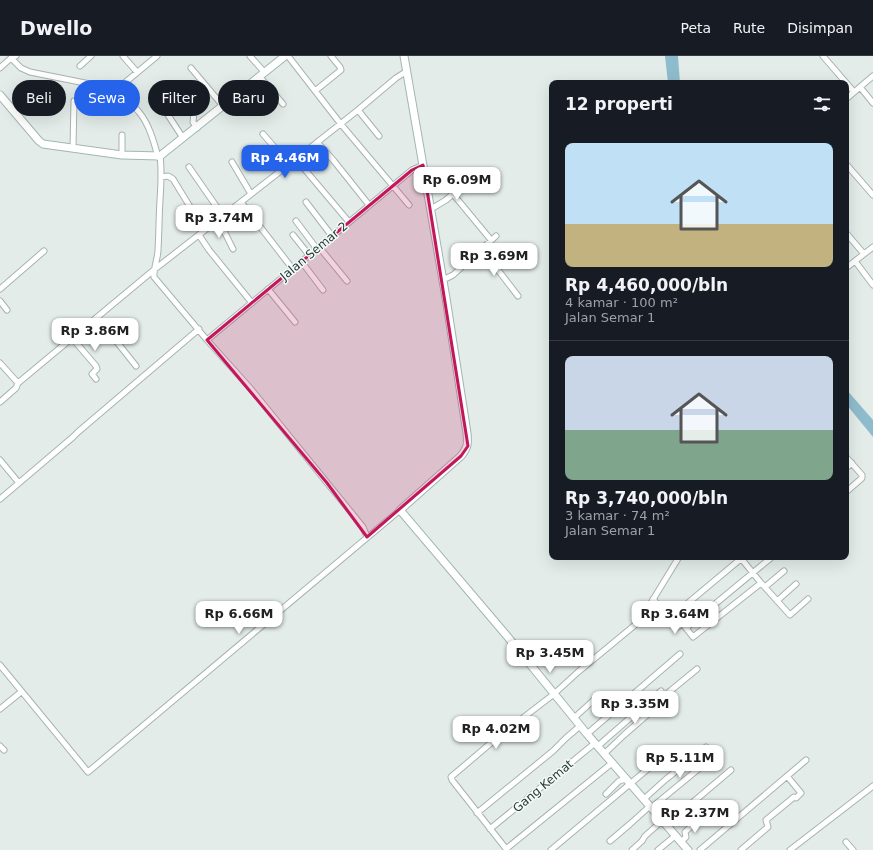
<!DOCTYPE html>
<html lang="id">
<head>
<meta charset="utf-8">
<style>
  body { margin:0; font-family:"DejaVu Sans",sans-serif; background:#242831; color:#f1f3f6; height:100vh; display:flex; flex-direction:column; font-size:15px; white-space:nowrap }
  * { box-sizing:border-box; margin:0 }
  p { font-size:13px; color:#9ea1a6 }
  .icon { flex:none; width:22px; height:22px; fill:none; stroke:currentColor; stroke-width:2; stroke-linecap:round; stroke-linejoin:round }
  .map { position:relative; flex:1; overflow:hidden }
  .drawer { position:absolute; left:549px; top:24px; width:300px; height:480px; display:flex; flex-direction:column; background:#171b24; border-radius:8px; box-shadow:0 4px 16px #0002 }
  .drawer>* { flex:none }
  .guide { position:absolute; left:12px; top:24px; width:380px; height:36px; display:flex; gap:8px }
  .price { position:absolute; translate:-50% -34px; padding:0 9px; border-radius:8px; background:#fff; color:#222; font-size:13px; line-height:26px; filter:drop-shadow(0 1px 2px #0008) }
  .price::after { content:''; position:absolute; left:50%; top:24px; width:12px; height:9px; margin-left:-6px; background:inherit; clip-path:polygon(0 0,100% 0,50% 100%) }
  .price.active { background:#2563eb; color:#fff }
  ul { padding:0; list-style:none }
  li { display:grid; align-content:center; gap:8px; height:212px; padding:0 16px }
  li+li { border-top:1px solid #363941 }
  li span { display:grid; place-items:center; height:124px; border-radius:8px; color:#555 }
  li>.icon { margin-inline-start:auto }
  span .icon { width:72px; height:72px; fill:#fffc; stroke-width:1 }
  li b { font-size:17px }
  h2 { display:flex; justify-content:space-between; align-items:center; height:48px; padding:0 16px; font-size:17px }
  .pill { padding:0 14px; border-radius:18px; background:#171b24; box-shadow:0 4px 16px #0002; font-size:14px; line-height:36px }
  .pill.active { background:#2563eb; color:#fff }
  header { display:flex; align-items:center; gap:24px; box-sizing:border-box; height:56px; padding:0 20px; background:#171b24; border-bottom:1px solid #363941 }
  header strong { font-size:19px }
  nav { display:flex; gap:22px; margin-inline-start:auto; font-size:14px }
  .map>svg:first-child { display:block }
</style>
</head>
<body>
<header>
<strong>Dwello</strong>
<nav><a>Peta</a><a>Rute</a><a>Disimpan</a></nav>
</header>
<div class="map">
<svg width="873" height="794" viewBox="0 0 873 794">
  <rect width="100%" height="100%" fill="#e3ece9"/>
  <!-- water -->
  <path fill="#8fbccd" d="M 665,0 L 678,0 L 680,27 L 668,27 Z
    M 846,333 L 873,364 L 873,381 L 846,348 Z"/>
  <g fill="none" stroke-linecap="round" stroke-linejoin="round">
    <defs>
      <path id="street" d="M 123,0 L 137,16
        M 157,0 L 116,34 C 124,41 132,48 139,56 C 149,68 154,86 158,101
        M 250,0 L 265,17
        M 288,0 L 340,67 L 409,149
        M 823,0 L 854,36
        M 11,2 L 21,12 L 30,16 L 90,28 L 110,31 L 116,34
        M 80,10 L 91,0
        M 0,12 L 11,2 L 16,0
        M 191,12 L 223,50
        M 260,21 L 283,48
        M 860,31 L 873,47
        M 315,35 L 341,14 L 340,11 L 331,0
        M 180,36 L 194,56 L 193,66 L 197,72
        M 155,39 L 183,82
        M 846,43 L 873,20
        M 358,54 L 379,80
        M 263,78 L 289,108
        M 122,79 L 122,99
        M 317,86 L 334,105 L 369,149
        M 73,92 L 74,45
        M 160,100 C 162,115 161,129 160,144 C 159,160 159,177 158,194 C 158,201 153,215 154,221 L 207,284 L 251,333 L 363,471 L 367,481
        M 296,103 L 349,166
        M 232,106 L 251,138
        M 846,108 L 873,139
        M 189,111 L 223,160
        M 161,121 L 168,120 L 173,123 L 192,154
        M 453,138 L 491,184
        M 241,146 L 292,212
        M 306,146 L 332,180
        M 431,153 L 446,144 L 478,116
        M 216,165 L 225,177 L 233,193
        M 296,165 L 317,193
        M 846,177 L 864,198
        M 199,179 L 209,194 L 252,247
        M 293,179 L 309,199
        M 319,191 L 347,225
        M 482,193 L 518,240
        M 301,205 L 323,234
        M 855,205 L 873,229
        M 846,212 L 873,191
        M 442,222 L 447,222 L 453,219 L 496,180
        M 0,233 L 44,195
        M 268,233 L 295,266
        M 0,245 L 7,254
        M 97,261 L 136,310
        M 72,282 L 96,310 L 97,313 L 92,318 L 96,323
        M 207,284 L 412,114 L 423,109
        M 0,307 L 18,327 L 155,213 L 296,103 L 358,54 L 396,22 L 407,15
        M 0,346 L 16,332 L 18,327
        M 846,401 L 862,419 L 862,422 L 846,436
        M 0,404 L 19,427
        M 846,412 L 852,407
        M 0,443 L 73,381 L 78,376 L 199,273
        M 740,501 L 761,527 L 790,559 L 808,543
        M 765,531 L 784,515
        M 653,543 L 678,571 L 682,567 L 693,581 L 761,527
        M 777,545 L 796,528
        M 670,562 L 743,501
        M 686,572 L 772,501
        M 0,609 L 88,716 L 400,454
        M 0,653 L 21,636
        M 574,662 L 597,641
        M 587,678 L 680,598
        M 0,690 L 4,694
        M 598,690 L 661,635
        M 604,698 L 624,679 L 663,645 L 669,636 L 697,613
        M 606,738 L 619,725 L 626,723
        M 644,743 L 665,724 L 706,691
        M 651,752 L 708,705
        M 477,757 L 553,695 L 566,682 L 580,670
        M 666,769 L 731,714
        M 490,773 L 595,687
        M 610,785 L 630,768 L 650,750
        M 681,786 L 686,781 L 685,776 L 702,761
        M 846,786 L 853,794
        M 506,793 L 612,707
        M 507,794 L 452,724 L 451,721 L 498,681 L 554,638 L 578,616 L 635,569 L 643,560 L 679,501
        M 551,794 L 649,712
        M 632,794 L 642,785 L 645,780 L 662,765
        M 658,794 L 675,780
        M 700,794 L 806,704
        M 741,794 L 768,771 L 766,764 L 794,741 L 796,742 L 801,737 L 787,720
        M 790,794 L 873,730"/>
      <path id="secondary" d="M 404,0 L 446,242 L 467,377 C 468,388 468,391 461,400 L 400,454 L 507,580 L 587,678 L 688,794
        M 0,39 L 39,85 L 43,88 L 122,99 L 160,100 L 285,0"/>
    </defs>
    <!-- street casing -->
    <use href="#street" stroke="#a6b4b0" stroke-width="7"/>
    <!-- secondary casing -->
    <use href="#secondary" stroke="#a2b7b2" stroke-width="9"/>
    <!-- street -->
    <use href="#street" stroke="#fff" stroke-width="5"/>
    <!-- secondary -->
    <use href="#secondary" stroke="#fff" stroke-width="7"/>
  </g>
  <!-- marked area -->
  <path fill="#c2185b" fill-opacity="0.2" stroke="#c2185b" stroke-width="3" stroke-linejoin="round" d="M 423,109 L 468,390 L 461,400 L 367,481 L 327,427 L 207,284 L 412,114 Z"/>
  <g text-anchor="middle" dominant-baseline="central" stroke-width="3" stroke-linejoin="round" paint-order="stroke">
    <!-- street labels -->
    <g font-size="12" fill="#243c38" stroke="#f4f9f7">
      <text transform="translate(314 195) rotate(-40)">Jalan Semar 2</text>
      <text transform="translate(543 730) rotate(-40)">Gang Kemat</text>
    </g>
  </g>
</svg>
<b class="price active" style="left:285px;top:123px">Rp 4.46M</b>
<b class="price" style="left:457px;top:145px">Rp 6.09M</b>
<b class="price" style="left:219px;top:183px">Rp 3.74M</b>
<b class="price" style="left:494px;top:221px">Rp 3.69M</b>
<b class="price" style="left:95px;top:296px">Rp 3.86M</b>
<b class="price" style="left:239px;top:579px">Rp 6.66M</b>
<b class="price" style="left:675px;top:579px">Rp 3.64M</b>
<b class="price" style="left:550px;top:618px">Rp 3.45M</b>
<b class="price" style="left:635px;top:669px">Rp 3.35M</b>
<b class="price" style="left:496px;top:694px">Rp 4.02M</b>
<b class="price" style="left:680px;top:723px">Rp 5.11M</b>
<b class="price" style="left:695px;top:778px">Rp 2.37M</b>
<div class="guide">
<a class="pill">Beli</a>
<a class="pill active">Sewa</a>
<a class="pill">Filter</a>
<a class="pill">Baru</a>
</div>
<section class="drawer">
<h2>12 properti<svg class="icon" aria-label="filters" viewBox="0 0 24 24"><path d="M4 7h16M4 17h16"/><circle cx="9" cy="7" r="2"/><circle cx="15" cy="17" r="2"/></svg></h2>
<ul>
<li><span style="background:linear-gradient(#bfe0f5 65%,#c2b280 0)"><svg class="icon" aria-label="home" viewBox="0 0 24 24"><path d="M3 11l9-7 9 7M6 9v11h12V9"/></svg></span><div><b>Rp 4,460,000/bln</b><p>4 kamar · 100 m²</p><p>Jalan Semar 1</p></div></li>
<li><span style="background:linear-gradient(#c9d6e8 60%,#7fa58c 0)"><svg class="icon" aria-label="home" viewBox="0 0 24 24"><path d="M3 11l9-7 9 7M6 9v11h12V9"/></svg></span><div><b>Rp 3,740,000/bln</b><p>3 kamar · 74 m²</p><p>Jalan Semar 1</p></div></li>
</ul>
</section>
</div>
</body>
</html>
